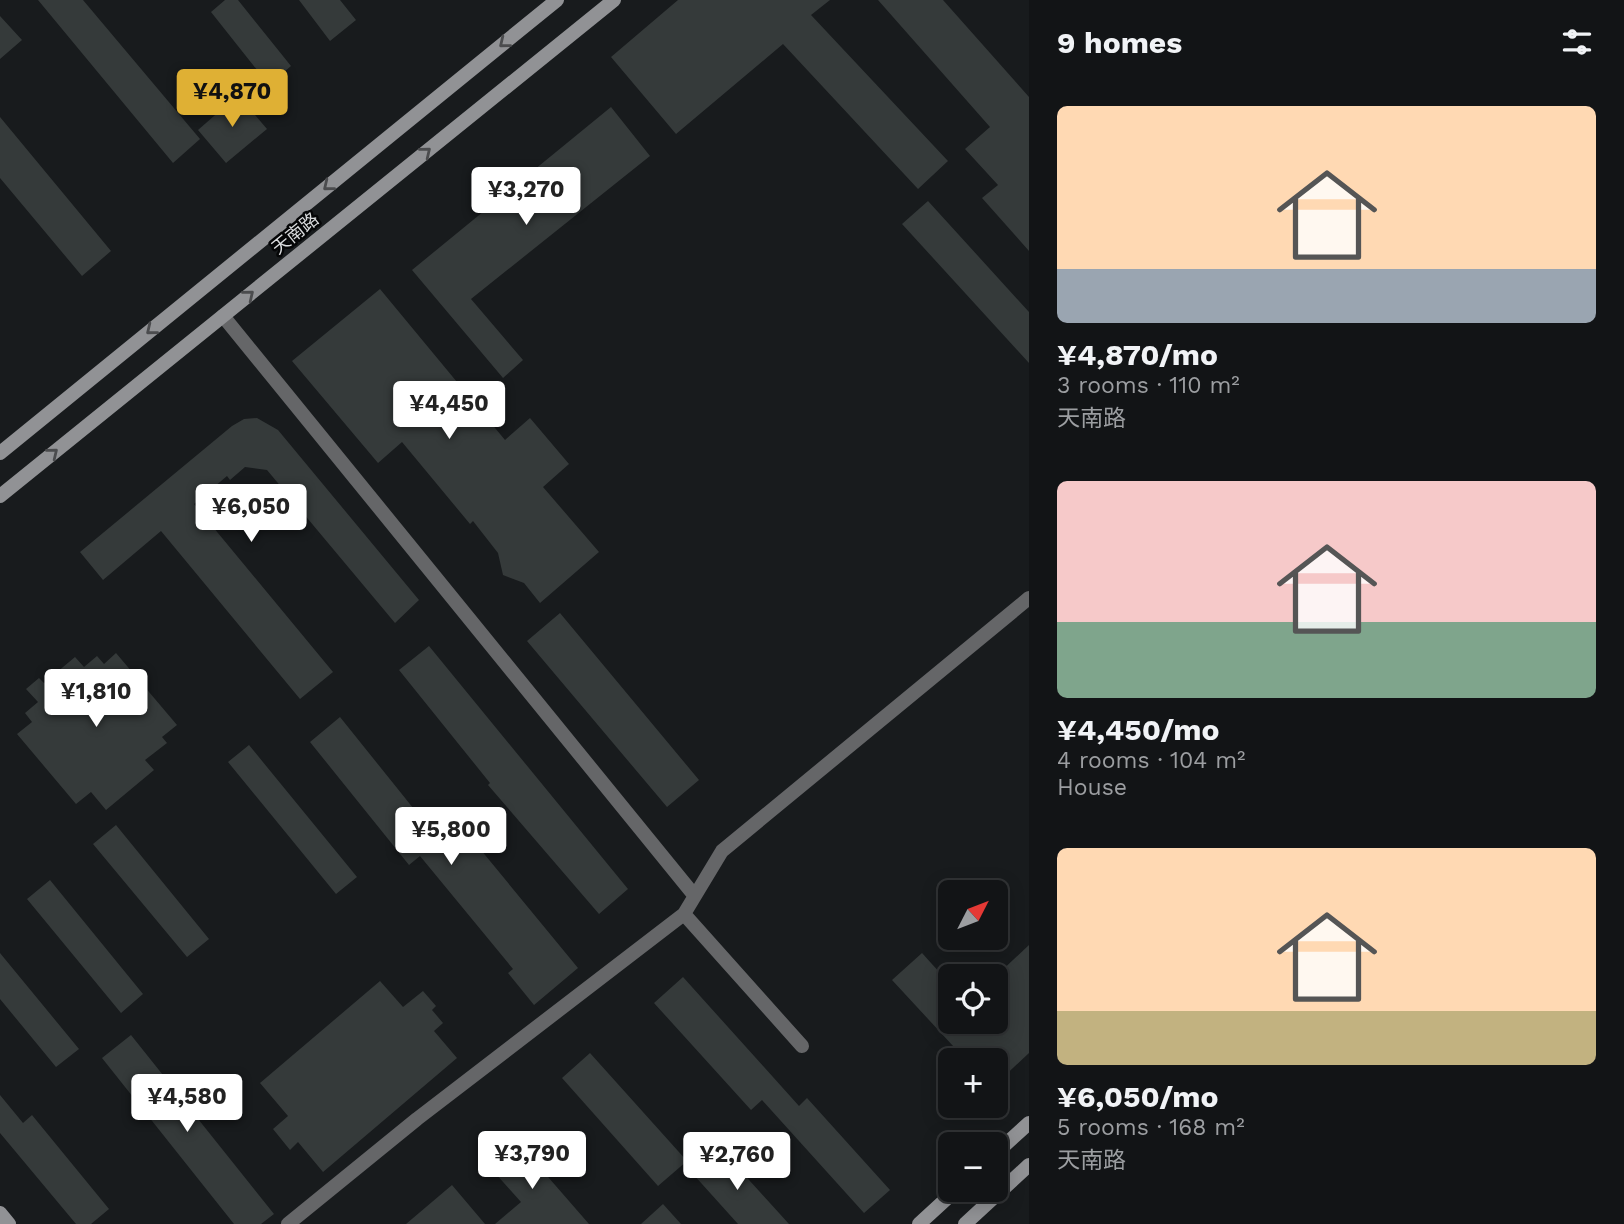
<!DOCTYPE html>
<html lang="en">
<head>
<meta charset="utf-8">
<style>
  body { margin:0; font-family:"Work Sans","Noto Sans SC",sans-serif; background:#1f2123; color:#f1f3f6; height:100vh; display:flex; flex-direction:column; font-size:26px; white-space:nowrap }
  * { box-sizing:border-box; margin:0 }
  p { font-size:23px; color:#9c9ea1 }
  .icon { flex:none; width:38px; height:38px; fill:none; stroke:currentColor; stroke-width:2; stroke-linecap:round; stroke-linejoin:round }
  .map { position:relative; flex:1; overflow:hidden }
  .details { display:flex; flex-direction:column; background:#121416; width:595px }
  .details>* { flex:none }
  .needle { width:46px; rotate:48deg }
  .fabs { position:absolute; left:938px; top:880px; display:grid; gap:14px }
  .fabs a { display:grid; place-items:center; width:70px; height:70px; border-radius:10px; background:#121416; box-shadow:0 4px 18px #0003,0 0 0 2px #313335; font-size:35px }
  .price { position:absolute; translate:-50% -60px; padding:0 16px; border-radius:7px; background:#fff; color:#222; font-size:23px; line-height:46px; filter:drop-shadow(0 2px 4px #0008) }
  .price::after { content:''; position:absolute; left:50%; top:42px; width:21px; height:16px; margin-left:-10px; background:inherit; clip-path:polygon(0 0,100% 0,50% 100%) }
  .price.selected { background:#dfb034; color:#111 }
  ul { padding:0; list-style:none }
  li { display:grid; align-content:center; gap:14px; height:371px; padding:0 28px }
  li span { display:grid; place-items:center; height:217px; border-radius:10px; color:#555 }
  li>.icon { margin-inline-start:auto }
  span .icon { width:126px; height:126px; fill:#fffc; stroke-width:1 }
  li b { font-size:30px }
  h2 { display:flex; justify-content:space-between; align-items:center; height:84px; padding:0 28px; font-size:30px }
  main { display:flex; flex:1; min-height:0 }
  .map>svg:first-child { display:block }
</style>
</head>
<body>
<main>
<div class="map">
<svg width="1029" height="1224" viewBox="0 0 1029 1224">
  <rect width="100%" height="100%" fill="#181b1d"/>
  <!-- building -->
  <path fill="#353a3a" d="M 38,0 L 83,0 L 200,139 L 173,163 Z
    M 225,0 L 238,0 L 291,66 L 269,85 L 211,12 Z
    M 299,0 L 340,0 L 356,20 L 330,41 Z
    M 678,0 L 830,0 L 811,15 L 948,161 L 918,189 L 783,44 L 676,134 L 611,57 Z
    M 878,0 L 943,0 L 1029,97 L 1029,251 L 982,198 L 998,185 L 965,149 L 990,127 Z
    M 0,16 L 22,40 L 0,59 Z
    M 238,95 L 267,129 L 226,163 L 198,130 Z
    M 611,107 L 650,156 L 471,299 L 523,360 L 503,378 L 412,270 Z
    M 0,117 L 111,251 L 82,276 L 0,178 Z
    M 928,201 L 1029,312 L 1029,363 L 902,224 Z
    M 380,289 L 505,440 L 530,418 L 569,464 L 543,487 L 599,552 L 540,603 L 524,583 L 503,575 L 498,553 L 473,521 L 470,524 L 402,442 L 378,463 L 292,361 Z
    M 257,418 L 278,430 L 419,600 L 395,623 L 267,470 L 245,467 L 230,480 L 227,476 L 194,504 L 333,672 L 300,699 L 161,531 L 103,580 L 80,552 L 232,426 L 244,419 Z
    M 560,613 L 699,780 L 667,807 L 527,641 Z
    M 429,646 L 628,889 L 599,914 L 488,785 L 490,783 L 399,670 Z
    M 116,653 L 177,725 L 162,737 L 167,743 L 145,760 L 154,770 L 106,810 L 91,792 L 76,804 L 17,734 L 32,722 L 25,713 L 38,702 L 26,689 L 39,678 L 44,683 L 75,657 L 84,667 L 97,656 L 104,664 Z
    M 340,717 L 442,844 L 462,827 L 578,968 L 534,1005 L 508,973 L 513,969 L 420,856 L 409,865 L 310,742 Z
    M 249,745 L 357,877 L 336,894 L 228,762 Z
    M 116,825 L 209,939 L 187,957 L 93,844 Z
    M 50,880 L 143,994 L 121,1013 L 27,899 Z
    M 1029,945 L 1029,1053 L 996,1084 L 996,1060 L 966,1060 L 892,980 L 922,953 L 950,984 L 950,1022 L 996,1022 L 996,976 Z
    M 0,953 L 79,1049 L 56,1067 L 0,999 Z
    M 683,977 L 799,1106 L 807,1098 L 890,1190 L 864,1213 L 762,1100 L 751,1110 L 654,1003 Z
    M 380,981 L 403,1007 L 423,991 L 436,1006 L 432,1010 L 443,1023 L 434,1031 L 457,1058 L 323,1172 L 298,1142 L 290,1150 L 273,1129 L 288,1116 L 260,1083 Z
    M 131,1035 L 274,1214 L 261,1224 L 234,1224 L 102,1058 Z
    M 590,1053 L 687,1161 L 658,1186 L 562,1078 Z
    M 0,1095 L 23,1123 L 32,1115 L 109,1209 L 91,1224 L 76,1224 L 0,1133 Z
    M 515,1139 L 589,1224 L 495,1224 L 521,1202 L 487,1164 Z
    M 721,1149 L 789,1224 L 738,1224 L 693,1174 Z
    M 452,1185 L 485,1224 L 406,1224 Z
    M 663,1204 L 681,1224 L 641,1224 Z"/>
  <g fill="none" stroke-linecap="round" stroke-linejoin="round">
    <!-- street -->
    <path stroke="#656668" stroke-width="14" d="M 223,316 L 694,895
      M 684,914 L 802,1046
      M 288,1224 L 417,1119 L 684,914 L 722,851 L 1029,598"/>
    <!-- secondary -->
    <path stroke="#919295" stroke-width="14" d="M 0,453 L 557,0
      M 0,496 L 614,0
      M 996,1153 L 1029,1123
      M 0,1213 L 9,1224
      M 919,1224 L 956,1190
      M 965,1224 L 1029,1165"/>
  </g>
  <!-- one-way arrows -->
  <defs><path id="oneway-chevron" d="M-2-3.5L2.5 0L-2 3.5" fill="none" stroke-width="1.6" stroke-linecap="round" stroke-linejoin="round" transform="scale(1.75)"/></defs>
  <g stroke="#4b4c4e">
    <use href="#oneway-chevron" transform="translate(504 43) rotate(141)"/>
    <use href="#oneway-chevron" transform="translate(426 152) rotate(-39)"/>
    <use href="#oneway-chevron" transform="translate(328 186) rotate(141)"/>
    <use href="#oneway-chevron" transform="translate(249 295) rotate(-39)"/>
    <use href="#oneway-chevron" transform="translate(151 330) rotate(141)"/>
    <use href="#oneway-chevron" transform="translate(53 453) rotate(-39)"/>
  </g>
  <g text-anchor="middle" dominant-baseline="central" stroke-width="5" stroke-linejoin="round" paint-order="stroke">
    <!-- street labels -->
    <g font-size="18" fill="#dadcde" stroke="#050607">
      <text transform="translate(295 233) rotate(-39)">天南路</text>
    </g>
  </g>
</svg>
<div class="fabs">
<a><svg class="needle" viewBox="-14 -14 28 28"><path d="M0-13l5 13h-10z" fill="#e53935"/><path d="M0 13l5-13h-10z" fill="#9c9ea1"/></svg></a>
<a><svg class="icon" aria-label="locate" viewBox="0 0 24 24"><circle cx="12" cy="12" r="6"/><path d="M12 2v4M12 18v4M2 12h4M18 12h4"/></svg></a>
<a>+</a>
<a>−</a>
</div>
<b class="price selected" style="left:232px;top:129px">¥4,870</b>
<b class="price" style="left:526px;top:227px">¥3,270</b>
<b class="price" style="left:449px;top:441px">¥4,450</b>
<b class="price" style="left:251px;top:544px">¥6,050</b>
<b class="price" style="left:96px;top:729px">¥1,810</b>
<b class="price" style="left:451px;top:867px">¥5,800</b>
<b class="price" style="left:187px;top:1134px">¥4,580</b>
<b class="price" style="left:532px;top:1191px">¥3,790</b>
<b class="price" style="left:737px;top:1192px">¥2,760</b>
</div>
<section class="details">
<h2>9 homes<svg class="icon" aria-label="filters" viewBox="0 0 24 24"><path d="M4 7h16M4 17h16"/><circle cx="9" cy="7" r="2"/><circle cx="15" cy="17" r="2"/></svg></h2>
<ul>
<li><span style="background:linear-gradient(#ffd9b3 75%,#9aa5b1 0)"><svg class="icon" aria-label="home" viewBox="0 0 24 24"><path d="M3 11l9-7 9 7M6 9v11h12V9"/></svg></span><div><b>¥4,870/mo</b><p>3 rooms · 110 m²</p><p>天南路</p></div></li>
<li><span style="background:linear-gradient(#f6c9c9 65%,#7fa58c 0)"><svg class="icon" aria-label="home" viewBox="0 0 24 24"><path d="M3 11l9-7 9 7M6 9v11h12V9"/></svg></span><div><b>¥4,450/mo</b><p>4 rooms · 104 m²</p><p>House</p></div></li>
<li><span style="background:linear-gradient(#ffd9b3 75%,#c2b280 0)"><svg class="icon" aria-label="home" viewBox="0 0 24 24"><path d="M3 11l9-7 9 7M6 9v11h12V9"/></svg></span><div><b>¥6,050/mo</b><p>5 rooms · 168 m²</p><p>天南路</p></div></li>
</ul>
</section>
</main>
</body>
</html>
